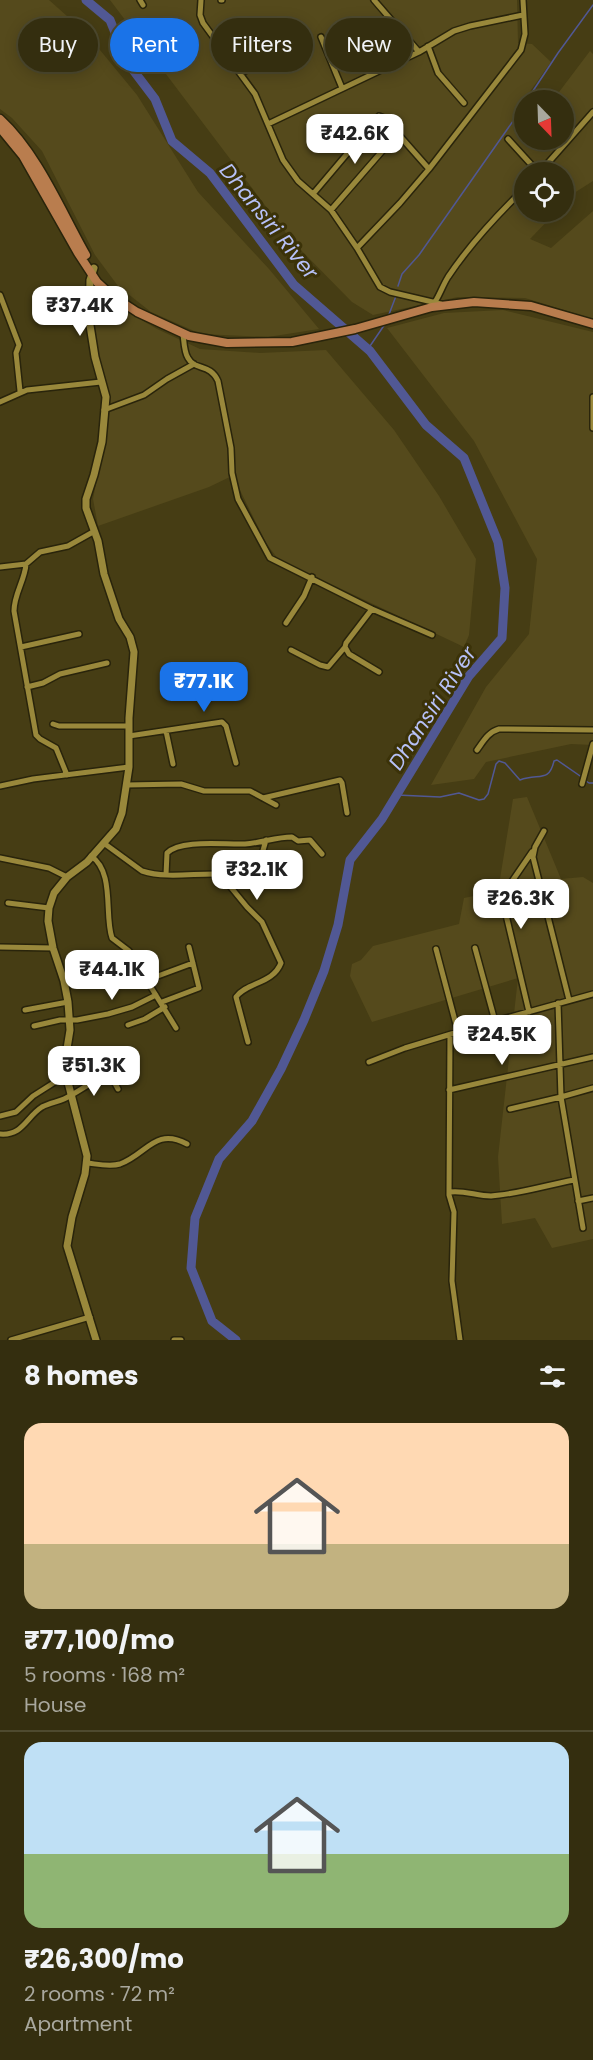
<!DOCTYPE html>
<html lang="en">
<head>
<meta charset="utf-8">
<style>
  body { margin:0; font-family:Poppins,sans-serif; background:#3c3618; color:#f1f3f6; height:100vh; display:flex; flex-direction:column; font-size:22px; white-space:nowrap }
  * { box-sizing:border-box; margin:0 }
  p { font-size:20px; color:#a9a89e }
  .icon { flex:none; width:33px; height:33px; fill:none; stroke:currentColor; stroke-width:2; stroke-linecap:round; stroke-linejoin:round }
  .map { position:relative; height:1340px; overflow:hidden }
  .details { display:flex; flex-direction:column; background:#342e0f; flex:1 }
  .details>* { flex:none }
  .top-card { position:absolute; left:18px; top:18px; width:558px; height:54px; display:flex; gap:12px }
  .needle { width:39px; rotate:157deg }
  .fabs { position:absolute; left:514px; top:90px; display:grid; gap:12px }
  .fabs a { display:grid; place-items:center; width:60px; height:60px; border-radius:50%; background:#342e0f; box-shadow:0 3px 15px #0003,0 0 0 2px #4e4a2f; font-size:30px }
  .price { position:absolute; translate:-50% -51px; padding:0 14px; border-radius:12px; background:#fff; color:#222; font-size:20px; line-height:39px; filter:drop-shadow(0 2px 3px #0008) }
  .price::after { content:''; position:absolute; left:50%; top:36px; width:18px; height:14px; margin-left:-9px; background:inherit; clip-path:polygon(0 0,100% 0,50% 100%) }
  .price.selected { background:#1a73e8; color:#fff }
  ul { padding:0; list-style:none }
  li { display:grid; align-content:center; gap:12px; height:318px; padding:0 24px }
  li+li { border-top:2px solid #4e4a2f }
  li span { display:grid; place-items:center; height:186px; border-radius:18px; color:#555 }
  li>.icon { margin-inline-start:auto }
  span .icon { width:108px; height:108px; fill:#fffc; stroke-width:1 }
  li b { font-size:26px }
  h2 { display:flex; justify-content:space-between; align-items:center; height:72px; padding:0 24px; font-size:26px }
  .pill { padding:0 21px; border-radius:27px; background:#342e0f; box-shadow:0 3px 15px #0003,0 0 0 2px #4e4a2f; font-size:21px; line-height:54px }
  .pill.selected { background:#1a73e8; color:#fff }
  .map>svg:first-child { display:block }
</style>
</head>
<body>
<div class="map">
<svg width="593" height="1340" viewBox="0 0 593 1340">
  <rect width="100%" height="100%" fill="#463d14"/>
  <!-- built -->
  <path fill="#554a1c" d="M 0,0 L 49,0 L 86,33 L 137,95 L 198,192 L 269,269 L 319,329 L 268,337 L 201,334 L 151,312 L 118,286 L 95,255 L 42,151 L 12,118 L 0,109 Z
    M 110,0 L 517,0 L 518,43 L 532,44 L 551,62 L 516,111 L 525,119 L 525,140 L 564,140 L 564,100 L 553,100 L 590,51 L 593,54 L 593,181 L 571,195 L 564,202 L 564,172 L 525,172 L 525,212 L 556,212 L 530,239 L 551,248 L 593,211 L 593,319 L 525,298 L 458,297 L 373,315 L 352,302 L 292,241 Z
    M 95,293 L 157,329 L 200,349 L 260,353 L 326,350 L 394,430 L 439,496 L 476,559 L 469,635 L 464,647 L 278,559 L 266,543 L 237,484 L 236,474 L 209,487 L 98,526 L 93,499 L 104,443 L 109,397 L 94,334 Z
    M 503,310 L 593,332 L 593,745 L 571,744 L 486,762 L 474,779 L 431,785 L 486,687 L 529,634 L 537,559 L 474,441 L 387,328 L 444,313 Z
    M 527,797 L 561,879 L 583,877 L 593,883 L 593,1239 L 552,1248 L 535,1218 L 502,1224 L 498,1157 L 518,978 L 372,1022 L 350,976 L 352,964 L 361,960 L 373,946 L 459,924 L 464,898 L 498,891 L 513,799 Z"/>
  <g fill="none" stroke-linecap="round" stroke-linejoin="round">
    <!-- stream -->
    <path stroke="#515894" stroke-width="1.5" d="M 527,100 L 558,53 L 593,5
      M 398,286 L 402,274 L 419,255 L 525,104
      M 388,317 L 396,296
      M 368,349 L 385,324
      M 586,781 L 589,783 L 593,783
      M 397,795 L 440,797 L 459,793 L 479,800 L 484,799 L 488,794 L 496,764 L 499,761 L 505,763 L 520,780 C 539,773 549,783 554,761 L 557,760 L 583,778"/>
    <!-- river -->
    <path stroke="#515894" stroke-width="9" d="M 86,0 L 110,20 L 127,62 L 155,99 L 172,141 L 210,173 L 294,285 L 370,351 L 426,425 L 464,458 L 498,542 L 505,588 L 502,638 L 469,676 L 382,819 L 350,860 L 338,925 L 324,971 L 304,1020 L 281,1069 L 252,1121 L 219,1159 L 195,1218 L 191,1268 L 212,1321 L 236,1340"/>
    <defs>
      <path id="street" d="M 140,0 L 143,5
        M 201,0 L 200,15 L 203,23 L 255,94 L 283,160 L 298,181 L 331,210 L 357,248 L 380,287 L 390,292 L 441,304
        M 221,0 L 222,0
        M 374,0 L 419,52
        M 321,37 L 342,88
        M 428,46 L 438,73 L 464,103
        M 241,73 L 303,43
        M 268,124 L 419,52 L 454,31 L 470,26 L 523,15
        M 508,139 L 538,172
        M 540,172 L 593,112
        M 313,194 L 379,116 L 384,118 L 429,169
        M 331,210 L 397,134
        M 357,248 L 400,203 L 429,169 L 521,50 L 525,34 L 523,0
        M 0,295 L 19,345 L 16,353 L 20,391
        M 435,302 C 440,294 443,285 448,277 C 470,244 496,216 525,188
        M 183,334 C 184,341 184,352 188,358 C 195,371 210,363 218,381 L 231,448 L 232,473 L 238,499 L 270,558 L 372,609 L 432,635
        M 593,397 L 593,428
        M 0,402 L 27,390 L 101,382
        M 104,410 L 144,395 L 167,379 L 194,364
        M 26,564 C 25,580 14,594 14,611 L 36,735 L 40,739 L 56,748 L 67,775
        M 0,567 L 26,564 L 40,552 L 68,546 L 93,532
        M 372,609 L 346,643 L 345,647 L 349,654 L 379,672
        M 286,623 L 304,596 L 312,577
        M 21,647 L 79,634
        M 291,650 L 320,665 L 328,667 L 345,647
        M 27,687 L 43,683 L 60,674 L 107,663
        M 53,724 L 59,726 L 129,726
        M 166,731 L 173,764
        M 129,736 L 222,722 L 226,726 L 236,763
        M 477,750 C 483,742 488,732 499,729 L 593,730
        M 582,784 L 593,744
        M 126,785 L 181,784 L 204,791 L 250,791 L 276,805
        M 0,786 L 33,779 L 129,767
        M 263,798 L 340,780 L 342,783 L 347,813
        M 544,831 L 535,847 L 533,857 L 569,1000
        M 105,844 L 142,871 C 167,879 194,873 220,874 L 247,907 L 262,922 L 281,963 C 273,984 247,982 236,997 L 248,1042
        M 91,856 C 115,872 104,915 112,938 L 129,951 L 138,962 L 149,984 L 176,1028
        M 0,858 L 49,868 L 67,877
        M 220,874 L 262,854 L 266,840
        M 166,875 L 167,853 C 181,839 225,845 245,844 C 261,843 276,837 292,837 L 298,841 L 310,840 L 322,854
        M 8,903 L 49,908
        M 0,947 L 53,948
        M 475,948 L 495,1021
        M 436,949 L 458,1032
        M 147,980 L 193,963
        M 162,1002 L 199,988 L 189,947
        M 558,1003 L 561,1097 L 593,1088
        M 25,1010 L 68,1002
        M 529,1012 L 502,898 L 504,893 L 532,852
        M 128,1025 L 145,1019 L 165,1007
        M 34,1026 L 60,1020 L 77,1020 L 108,1014 L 132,1007 L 156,995
        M 450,1035 L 449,1195 L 454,1212 L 452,1281 L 460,1340
        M 369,1062 L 405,1048 L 481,1025 L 593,994
        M 449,1090 L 593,1057
        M 510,1109 L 561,1097 L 583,1228
        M 0,1116 L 16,1112 L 33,1096 L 66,1075
        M 0,1134 C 23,1136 26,1117 42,1107 C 49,1103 57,1102 64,1099 C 80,1092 94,1078 111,1076 L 118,1089
        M 87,1163 C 97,1164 110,1167 120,1164 C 147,1154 155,1127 187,1144
        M 450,1192 C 464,1190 477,1196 491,1196 C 519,1194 547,1185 574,1180
        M 578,1201 L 593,1198
        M 11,1340 L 90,1317
        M 174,1340 L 181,1340"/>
      <path id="secondary" d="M 94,268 L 90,280 L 89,319 L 95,357 L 106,397 L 102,442 L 94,475 L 86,499 L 86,508 L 98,541 L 104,574 L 119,619 L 130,637 L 134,652 L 129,718 L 129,767 L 122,813 L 116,829 L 87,862 L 67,877 L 54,893 L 49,908 L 48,921 L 53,948 L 64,981 L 68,1002 L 70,1030 L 64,1067 L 87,1156 L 85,1174 L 72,1217 L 67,1246 L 96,1340"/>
      <path id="primary" d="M 0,119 C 38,154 61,211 86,255
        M 0,128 L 23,156 L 78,253 L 97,282 L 111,295 L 137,312 L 189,336 L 227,343 L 292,342 L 355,329 L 432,307 L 474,302 L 531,306 L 593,324"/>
    </defs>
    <!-- street casing -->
    <use href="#street" stroke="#29240b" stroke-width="8"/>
    <!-- secondary casing -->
    <use href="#secondary" stroke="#29240b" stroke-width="10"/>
    <!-- primary casing -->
    <use href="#primary" stroke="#29240b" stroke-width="11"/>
    <!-- street -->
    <use href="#street" stroke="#99883b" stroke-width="5"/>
    <!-- secondary -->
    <use href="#secondary" stroke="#99883b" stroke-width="7"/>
    <!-- primary -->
    <use href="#primary" stroke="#b97d4e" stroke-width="8"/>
  </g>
  <g text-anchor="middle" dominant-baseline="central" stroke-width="6" stroke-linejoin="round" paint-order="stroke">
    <!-- water labels -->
    <g font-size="21" font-style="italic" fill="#b7c1f7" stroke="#3b3208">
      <text transform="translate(269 221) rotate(51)">Dhansiri River</text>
      <text transform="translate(432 708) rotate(-57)">Dhansiri River</text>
    </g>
  </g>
</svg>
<div class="fabs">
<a><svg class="needle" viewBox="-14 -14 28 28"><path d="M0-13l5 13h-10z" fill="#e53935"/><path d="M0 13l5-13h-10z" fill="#a9a89e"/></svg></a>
<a><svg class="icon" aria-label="locate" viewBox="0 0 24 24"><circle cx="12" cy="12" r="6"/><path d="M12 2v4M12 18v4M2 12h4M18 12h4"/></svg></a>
</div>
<b class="price" style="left:355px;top:165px">₹42.6K</b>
<b class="price" style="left:80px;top:337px">₹37.4K</b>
<b class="price selected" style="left:204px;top:713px">₹77.1K</b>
<b class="price" style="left:257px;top:901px">₹32.1K</b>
<b class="price" style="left:521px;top:930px">₹26.3K</b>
<b class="price" style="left:112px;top:1001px">₹44.1K</b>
<b class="price" style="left:502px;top:1066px">₹24.5K</b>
<b class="price" style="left:94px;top:1097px">₹51.3K</b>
<div class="top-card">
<a class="pill">Buy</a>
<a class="pill selected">Rent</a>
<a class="pill">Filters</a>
<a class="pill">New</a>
</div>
</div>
<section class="details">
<h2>8 homes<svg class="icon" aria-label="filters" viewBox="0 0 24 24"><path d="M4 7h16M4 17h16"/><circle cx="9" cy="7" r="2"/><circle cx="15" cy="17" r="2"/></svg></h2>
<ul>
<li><span style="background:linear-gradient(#ffd9b3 65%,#c2b280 0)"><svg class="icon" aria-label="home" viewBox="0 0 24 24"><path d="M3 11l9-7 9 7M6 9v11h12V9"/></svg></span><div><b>₹77,100/mo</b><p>5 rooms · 168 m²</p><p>House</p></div></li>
<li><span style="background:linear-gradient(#bfe0f5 60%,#8fb573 0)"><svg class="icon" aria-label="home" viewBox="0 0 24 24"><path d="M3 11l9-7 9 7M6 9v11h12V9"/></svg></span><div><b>₹26,300/mo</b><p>2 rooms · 72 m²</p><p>Apartment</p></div></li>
</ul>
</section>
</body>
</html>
